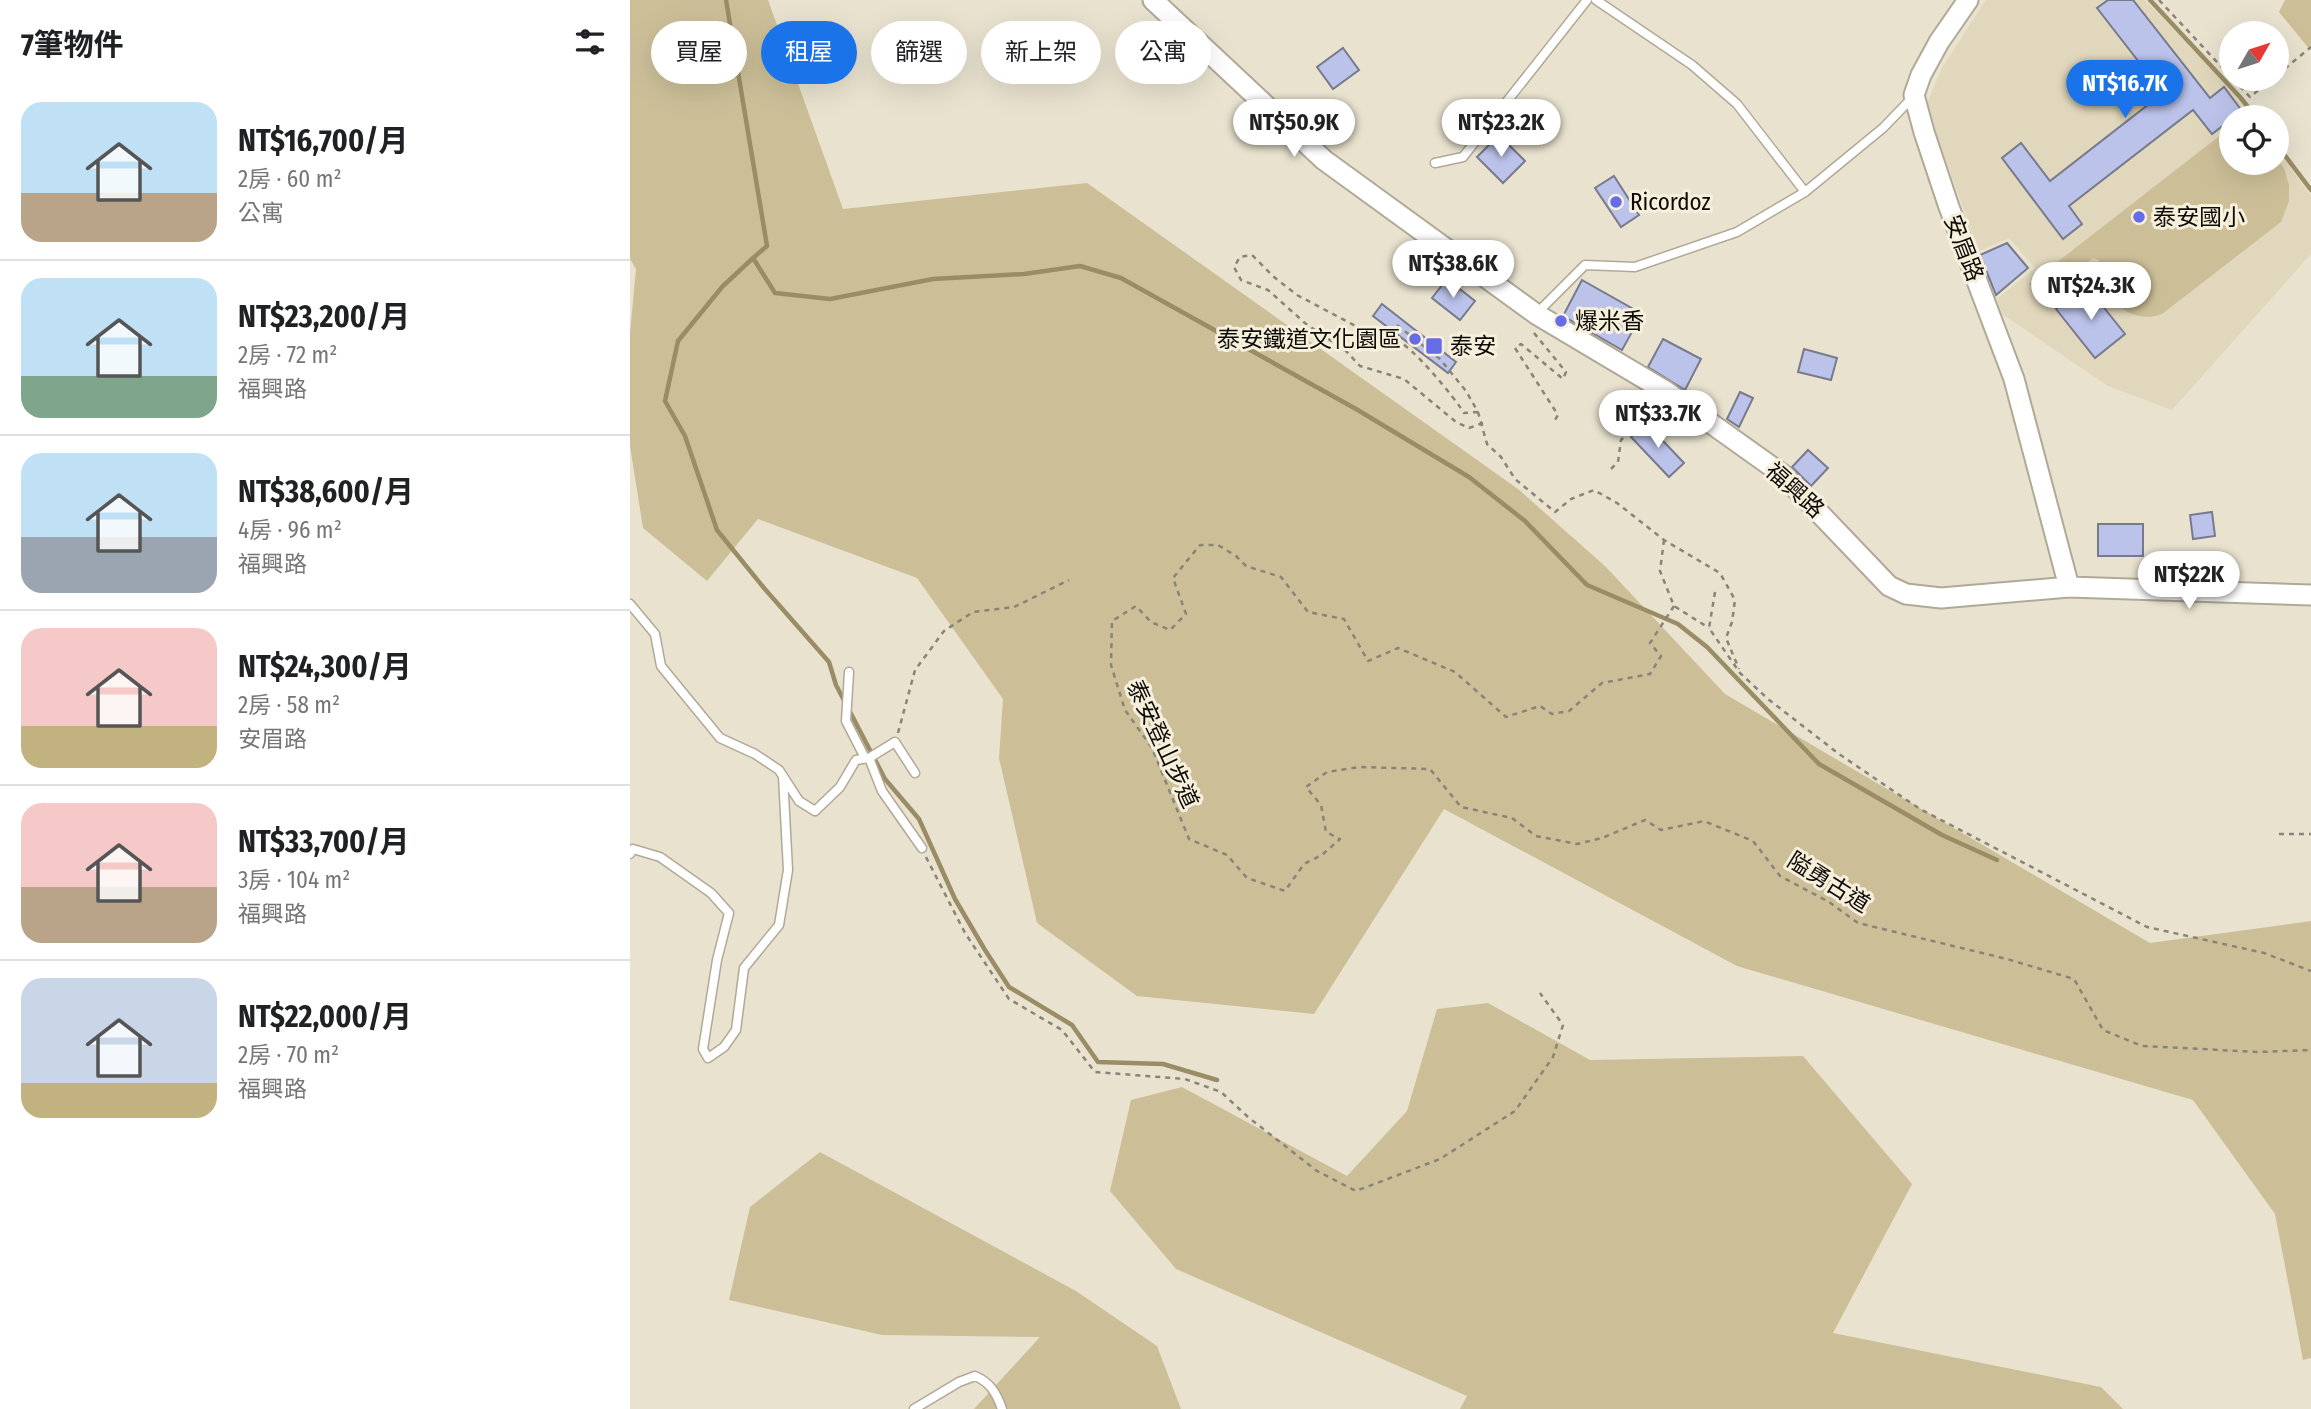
<!DOCTYPE html>
<html lang="zh-TW">
<head>
<meta charset="utf-8">
<style>
  body { margin:0; font-family:"Fira Sans Condensed","Noto Sans TC",sans-serif; background:#f2f2f2; color:#202124; height:100vh; display:flex; flex-direction:column; font-size:26px; white-space:nowrap }
  * { box-sizing:border-box; margin:0 }
  p { font-size:23px; color:#757577 }
  .icon { flex:none; width:38px; height:38px; fill:none; stroke:currentColor; stroke-width:2; stroke-linecap:round; stroke-linejoin:round }
  .map { position:relative; flex:1; overflow:hidden }
  .panel { display:flex; flex-direction:column; background:#fff; width:630px }
  .panel>* { flex:none }
  .top-card { position:absolute; left:21px; top:21px; width:665px; height:63px; display:flex; gap:14px }
  .needle { width:46px; rotate:51deg }
  .buttons { position:absolute; left:1589px; top:21px; display:grid; gap:14px }
  .buttons a { display:grid; place-items:center; width:70px; height:70px; border-radius:50%; background:#fff; box-shadow:0 7px 28px #0002; font-size:35px }
  .price { position:absolute; translate:-50% -60px; padding:0 16px; border-radius:24px; background:#fff; color:#222; font-size:23px; line-height:46px; filter:drop-shadow(0 2px 4px #0008) }
  .price::after { content:''; position:absolute; left:50%; top:42px; width:21px; height:16px; margin-left:-10px; background:inherit; clip-path:polygon(0 0,100% 0,50% 100%) }
  .price.current { background:#1a73e8; color:#fff }
  ul { padding:0; list-style:none }
  li { display:flex; align-items:center; gap:21px; height:175px; padding:0 21px }
  li+li { border-top:2px solid #e0e0e0 }
  li span { display:grid; place-items:center; flex:none; width:196px; height:140px; border-radius:21px; color:#555 }
  li>.icon { margin-inline-start:auto }
  span .icon { width:84px; height:84px; fill:#fffc; stroke-width:1 }
  li b { font-size:30px }
  h2 { display:flex; justify-content:space-between; align-items:center; height:84px; padding:0 21px; font-size:30px }
  .tag { padding:0 24px; border-radius:32px; background:#fff; box-shadow:0 7px 28px #0002; font-size:24px; line-height:63px }
  .tag.current { background:#1a73e8; color:#fff }
  main { display:flex; flex:1; min-height:0 }
  .map>svg:first-child { display:block }
</style>
</head>
<body>
<main>
<section class="panel">
<h2>7筆物件<svg class="icon" aria-label="filters" viewBox="0 0 24 24"><path d="M4 7h16M4 17h16"/><circle cx="9" cy="7" r="2"/><circle cx="15" cy="17" r="2"/></svg></h2>
<ul>
<li><span style="background:linear-gradient(#bfe0f5 65%,#b9a48a 0)"><svg class="icon" aria-label="home" viewBox="0 0 24 24"><path d="M3 11l9-7 9 7M6 9v11h12V9"/></svg></span><div><b>NT$16,700/月</b><p>2房 · 60 m²</p><p>公寓</p></div></li>
<li><span style="background:linear-gradient(#bfe0f5 70%,#7fa58c 0)"><svg class="icon" aria-label="home" viewBox="0 0 24 24"><path d="M3 11l9-7 9 7M6 9v11h12V9"/></svg></span><div><b>NT$23,200/月</b><p>2房 · 72 m²</p><p>福興路</p></div></li>
<li><span style="background:linear-gradient(#bfe0f5 60%,#9aa5b1 0)"><svg class="icon" aria-label="home" viewBox="0 0 24 24"><path d="M3 11l9-7 9 7M6 9v11h12V9"/></svg></span><div><b>NT$38,600/月</b><p>4房 · 96 m²</p><p>福興路</p></div></li>
<li><span style="background:linear-gradient(#f6c9c9 70%,#c2b280 0)"><svg class="icon" aria-label="home" viewBox="0 0 24 24"><path d="M3 11l9-7 9 7M6 9v11h12V9"/></svg></span><div><b>NT$24,300/月</b><p>2房 · 58 m²</p><p>安眉路</p></div></li>
<li><span style="background:linear-gradient(#f6c9c9 60%,#b9a48a 0)"><svg class="icon" aria-label="home" viewBox="0 0 24 24"><path d="M3 11l9-7 9 7M6 9v11h12V9"/></svg></span><div><b>NT$33,700/月</b><p>3房 · 104 m²</p><p>福興路</p></div></li>
<li><span style="background:linear-gradient(#c9d6e8 75%,#c2b280 0)"><svg class="icon" aria-label="home" viewBox="0 0 24 24"><path d="M3 11l9-7 9 7M6 9v11h12V9"/></svg></span><div><b>NT$22,000/月</b><p>2房 · 70 m²</p><p>福興路</p></div></li>
</ul>
</section>
<div class="map">
<svg width="1681" height="1409" viewBox="0 0 1681 1409">
  <rect width="100%" height="100%" fill="#e9e2cf"/>
  <!-- built -->
  <path fill="#e0d7bc" d="M 1356,0 L 1515,0 L 1605,94 L 1622,117 L 1601,117 L 1601,163 L 1647,163 L 1647,150 L 1681,196 L 1681,254 L 1542,410 L 1478,386 L 1372,314 L 1367,299 L 1405,268 L 1379,238 L 1349,251 L 1296,106 L 1312,68 Z"/>
  <!-- green -->
  <path fill="#ccbf98" d="M 0,0 L 138,0 L 213,209 L 457,183 L 888,489 L 976,567 L 1095,694 L 1520,943 L 1681,921 L 1681,1358 L 1673,1360 L 1645,1214 L 1563,1100 L 1107,966 L 814,809 L 684,1014 L 507,996 L 407,923 L 369,758 L 373,699 L 287,578 L 128,519 L 77,581 L 13,528 L 0,446 L 0,333 L 6,269 L 0,259 Z
    M 1655,0 L 1681,0 L 1681,51 L 1649,12 Z
    M 1601,127 L 1601,163 L 1647,163 L 1647,159 L 1654,168 L 1659,185 L 1659,201 L 1651,222 L 1532,314 C 1496,327 1471,293 1469,260 L 1463,258 L 1410,299 L 1399,284 Z
    M 858,1003 L 960,1060 L 1173,1056 L 1282,1184 L 1203,1333 L 1471,1387 L 1493,1409 L 830,1409 L 837,1396 L 546,1269 L 480,1191 L 501,1100 L 552,1087 L 717,1176 L 777,1111 L 807,1009 Z
    M 190,1152 L 446,1291 L 527,1346 L 551,1409 L 344,1409 L 410,1337 L 252,1335 L 99,1300 L 120,1207 Z"/>
  <g fill="none" stroke-linecap="round" stroke-linejoin="round">
    <!-- stream -->
    <path stroke="#9a8c65" stroke-width="4.5" d="M 96,0 L 137,246 L 123,258 L 145,293 L 200,299 L 303,279 L 394,274 L 450,266 L 491,278 L 726,409 L 839,477 L 895,521 L 957,585 L 1048,624 L 1077,647 L 1189,764 L 1312,835 L 1367,860
      M 1520,0 L 1610,97 L 1626,117
      M 1647,145 L 1681,190
      M 123,258 L 92,287 L 48,341 L 35,401 L 55,436 L 87,530 L 134,588 L 199,662 L 206,685 L 255,779 L 289,819 L 325,899 L 355,950 L 379,987 L 442,1025 L 468,1062 L 533,1064 L 587,1080"/>
  </g>
  <!-- building -->
  <path fill="#bcc3eb" stroke="#777a8b" stroke-width="2" d="M 1478,0 L 1503,0 L 1580,98 L 1594,87 L 1612,111 L 1582,134 L 1563,110 L 1439,206 L 1452,224 L 1433,239 L 1372,158 L 1391,143 L 1420,181 L 1533,93 L 1467,8 Z
    M 713,48 L 729,70 L 703,89 L 687,67 Z
    M 869,135 L 895,161 L 873,183 L 847,157 Z
    M 984,176 L 1009,215 L 991,227 L 965,188 Z
    M 1377,243 L 1398,268 L 1366,295 L 1350,255 Z
    M 789,244 L 807,257 L 797,268 L 781,252 Z
    M 817,279 L 845,301 L 830,320 L 802,298 Z
    M 952,280 L 1012,314 L 992,350 L 933,316 Z
    M 1456,285 L 1495,334 L 1465,358 L 1426,309 Z
    M 752,304 L 826,362 L 818,373 L 743,316 Z
    M 1033,339 L 1071,359 L 1055,390 L 1018,367 Z
    M 1174,349 L 1207,358 L 1201,380 L 1168,372 Z
    M 1110,392 L 1123,398 L 1109,427 L 1097,419 Z
    M 1016,423 L 1054,463 L 1039,477 L 1001,437 Z
    M 1178,450 L 1198,468 L 1181,486 L 1162,467 Z
    M 1582,512 L 1585,536 L 1563,539 L 1560,515 Z
    M 1468,524 L 1513,524 L 1513,556 L 1468,556 Z"/>
  <g fill="none" stroke-linecap="round" stroke-linejoin="round">
    <defs>
      <path id="service" d="M 966,0 L 1062,65 L 1107,104 L 1175,192
        M 805,163 L 833,157 L 957,0
        M 906,314 L 955,265 L 1005,267 L 1107,232 L 1175,192 L 1253,128 L 1282,98
        M 0,604 L 25,634 L 31,666 L 90,738 L 125,754 L 149,770 L 169,801 L 185,811 L 210,787 L 226,760 L 239,758 L 252,791 L 292,848
        M 219,672 L 216,721 L 235,758
        M 239,758 L 265,742 L 285,773
        M 0,854 L 3,849 L 30,857 L 81,893 L 99,913 L 87,960 L 73,1049 L 78,1058 L 94,1047 L 106,1030 L 114,968 L 149,925 L 158,870 L 153,776
        M 284,1409 L 329,1382 L 345,1376 C 360,1382 367,1394 372,1409"/>
      <path id="tertiary" d="M 523,0 L 694,160 L 906,314 L 1037,392 L 1152,474 L 1259,586 L 1276,594 L 1311,598 L 1439,587 L 1681,595
        M 1338,0 L 1309,42 L 1291,75 L 1284,95 L 1294,132 L 1319,207 L 1384,379 L 1439,587"/>
    </defs>
    <!-- service casing -->
    <use href="#service" stroke="#b0a997" stroke-width="11"/>
    <!-- tertiary casing -->
    <use href="#tertiary" stroke="#b0a997" stroke-width="23"/>
    <!-- path -->
    <path stroke="#898477" stroke-width="2.5" stroke-dasharray="5 5" stroke-linecap="butt" d="M 1529,0 L 1601,77
      M 1647,75 L 1681,47
      M 1603,79 L 1620,97 L 1642,79
      M 826,293 L 835,283
      M 767,325 L 810,359 L 836,391 L 848,412 L 857,444 L 871,457 L 885,479 L 925,512 L 941,499 L 964,490 L 987,503 L 1034,540 L 1090,573 L 1105,600 L 1102,622 L 1096,638 L 1109,669
      M 904,333 L 936,372 L 933,379 L 891,344 L 885,348 L 928,415 L 923,423
      M 848,412 L 834,413 C 825,398 780,343 765,340 C 762,339 757,341 754,341 L 667,295 L 644,277 L 622,255 L 610,257 L 604,267 L 611,280 L 638,290 L 676,324 L 715,350 L 730,366 L 774,379 L 826,422 L 839,428 L 853,423
      M 981,469 L 988,462 L 991,440 L 1017,416 L 1022,403
      M 1034,540 L 1030,571 L 1044,606 L 1079,628
      M 1085,592 L 1079,628 L 1110,673 L 1138,699 L 1209,754 L 1290,809 L 1517,927 L 1634,953 L 1681,971
      M 1044,606 L 1020,643 L 1031,656 L 1020,674 L 972,683 L 939,711 L 922,714 L 910,706 L 876,717 L 825,672 L 768,648 L 738,661 L 714,619 L 678,612 L 651,577 L 616,566 L 606,556 L 588,545 L 570,545 L 543,578 L 556,614 L 540,630 L 521,622 L 506,606 L 482,621 L 481,665 L 495,710 L 522,748 L 559,839 L 597,855 L 617,878 L 655,891 L 674,864 L 692,855 L 710,839 L 696,832 L 691,805 L 676,787 L 697,772 L 729,767 L 800,769 L 831,807 L 882,818 L 906,836 L 947,844 L 972,838 L 1015,820 L 1031,830 L 1074,821 L 1123,841 L 1150,876 L 1199,902 L 1228,923 L 1377,959 L 1444,979 L 1473,1030 L 1512,1046 L 1629,1052 L 1681,1050
      M 268,733 L 285,670 L 314,631 L 343,612 L 384,607 L 439,580
      M 1649,834 L 1681,834
      M 296,857 L 335,933 L 379,999 L 432,1030 L 465,1072 L 555,1079 L 591,1092 L 618,1117 L 687,1171 L 726,1191 L 810,1159 L 885,1111 L 923,1057 L 933,1025 L 910,993"/>
    <!-- service -->
    <use href="#service" stroke="#fff" stroke-width="8"/>
    <!-- tertiary -->
    <use href="#tertiary" stroke="#fff" stroke-width="19"/>
  </g>
  <!-- markers -->
  <g fill="#666ce5" stroke="#f6efdc" stroke-width="2.5">
    <circle cx="986" cy="202" r="7"/>
    <circle cx="1509" cy="217" r="7"/>
    <circle cx="931" cy="321" r="7"/>
    <circle cx="785" cy="339" r="7"/>
    <rect x="795" y="337" width="18" height="18" rx="3.5"/>
  </g>
  <g text-anchor="middle" dominant-baseline="central" stroke-width="6" stroke-linejoin="round" paint-order="stroke">
    <!-- poi labels -->
    <g font-size="23" fill="#0d0b06" stroke="#f6efdc" text-anchor="start">
      <text x="1000" y="202">Ricordoz</text>
      <text x="1523" y="217">泰安國小</text>
      <text x="945" y="321">爆米香</text>
      <text x="771" y="339" text-anchor="end">泰安鐵道文化園區</text>
      <text x="820" y="346">泰安</text>
    </g>
    <!-- street labels -->
    <g font-size="23" fill="#0d0b06" stroke="#f6efdc">
      <text transform="translate(1334 248) rotate(69)">安眉路</text>
      <text transform="translate(1165 490) rotate(42)">福興路</text>
      <text transform="translate(533 744) rotate(65)">泰安登山步道</text>
      <text transform="translate(1199 882) rotate(32)">隘勇古道</text>
    </g>
  </g>
</svg>
<div class="buttons">
<a><svg class="needle" viewBox="-14 -14 28 28"><path d="M0-13l5 13h-10z" fill="#e53935"/><path d="M0 13l5-13h-10z" fill="#757577"/></svg></a>
<a><svg class="icon" aria-label="locate" viewBox="0 0 24 24"><circle cx="12" cy="12" r="6"/><path d="M12 2v4M12 18v4M2 12h4M18 12h4"/></svg></a>
</div>
<b class="price current" style="left:1495px;top:120px">NT$16.7K</b>
<b class="price" style="left:664px;top:159px">NT$50.9K</b>
<b class="price" style="left:871px;top:159px">NT$23.2K</b>
<b class="price" style="left:823px;top:300px">NT$38.6K</b>
<b class="price" style="left:1461px;top:322px">NT$24.3K</b>
<b class="price" style="left:1028px;top:450px">NT$33.7K</b>
<b class="price" style="left:1559px;top:611px">NT$22K</b>
<div class="top-card">
<a class="tag">買屋</a>
<a class="tag current">租屋</a>
<a class="tag">篩選</a>
<a class="tag">新上架</a>
<a class="tag">公寓</a>
</div>
</div>
</main>
</body>
</html>
